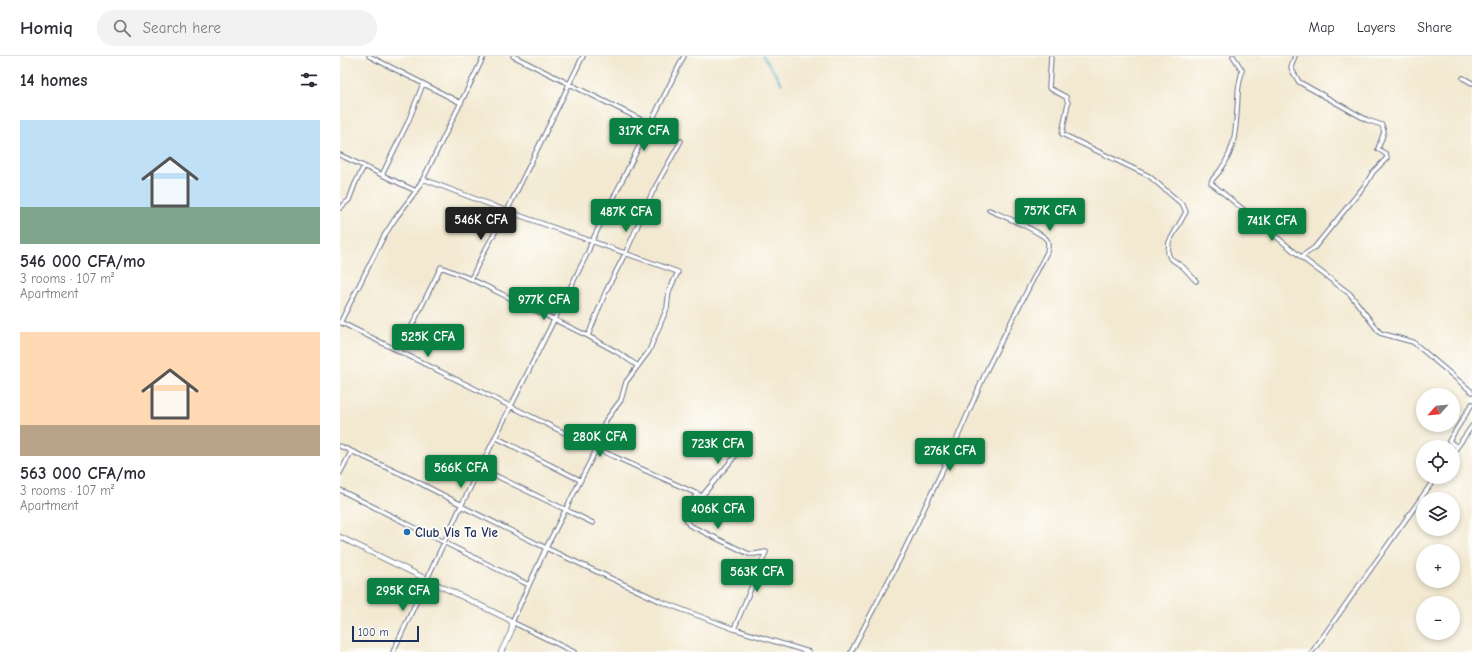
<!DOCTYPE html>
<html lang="en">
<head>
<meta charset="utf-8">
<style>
  body { margin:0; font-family:"Comic Neue",sans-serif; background:#f2f2f3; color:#2b2b33; height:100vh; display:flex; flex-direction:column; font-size:15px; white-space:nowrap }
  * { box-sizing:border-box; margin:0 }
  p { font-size:13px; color:#7c7c81 }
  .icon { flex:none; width:22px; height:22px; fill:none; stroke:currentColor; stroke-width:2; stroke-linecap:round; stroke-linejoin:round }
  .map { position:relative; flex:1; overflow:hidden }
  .side { display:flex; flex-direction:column; background:#fff; width:340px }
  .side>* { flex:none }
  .needle { width:26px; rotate:243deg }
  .buttons { position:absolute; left:1076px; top:332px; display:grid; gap:8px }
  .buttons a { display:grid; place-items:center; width:44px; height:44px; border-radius:50%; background:#fff; box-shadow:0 2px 6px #0003; font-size:20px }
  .scale { position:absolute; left:12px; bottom:10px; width:67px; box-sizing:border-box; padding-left:4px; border:2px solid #1b2f5e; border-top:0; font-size:11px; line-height:14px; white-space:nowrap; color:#1b2f5e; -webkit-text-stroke:3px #fdfcf7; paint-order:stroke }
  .price { position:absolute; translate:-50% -34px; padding:0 9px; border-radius:4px; background:#0b8043; color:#fff; font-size:13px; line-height:26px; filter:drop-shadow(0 1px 2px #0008) }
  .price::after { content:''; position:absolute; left:50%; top:24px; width:12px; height:9px; margin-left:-6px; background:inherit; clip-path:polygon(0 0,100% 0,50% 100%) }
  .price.on { background:#222; color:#fff }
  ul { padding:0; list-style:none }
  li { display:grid; align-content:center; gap:8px; height:212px; padding:0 20px }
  li span { display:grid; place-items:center; height:124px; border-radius:0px; color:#555 }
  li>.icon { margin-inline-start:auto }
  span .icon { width:72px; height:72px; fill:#fffc; stroke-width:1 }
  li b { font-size:17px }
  h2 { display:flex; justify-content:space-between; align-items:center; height:48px; padding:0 20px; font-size:17px }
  header { display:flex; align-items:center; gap:24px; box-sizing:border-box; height:56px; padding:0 20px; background:#fff; border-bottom:1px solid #e1e1e2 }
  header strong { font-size:19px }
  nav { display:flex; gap:22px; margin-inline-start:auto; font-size:14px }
  .search { width:280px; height:36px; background:#f2f2f3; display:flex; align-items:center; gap:10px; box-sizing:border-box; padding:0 14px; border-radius:22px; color:#7c7c81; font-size:15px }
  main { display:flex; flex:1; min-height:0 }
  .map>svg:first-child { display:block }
</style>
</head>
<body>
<header>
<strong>Homiq</strong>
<div class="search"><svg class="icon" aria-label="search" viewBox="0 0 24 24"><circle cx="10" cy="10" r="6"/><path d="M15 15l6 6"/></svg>Search here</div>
<nav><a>Map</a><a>Layers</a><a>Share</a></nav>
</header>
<main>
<section class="side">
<h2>14 homes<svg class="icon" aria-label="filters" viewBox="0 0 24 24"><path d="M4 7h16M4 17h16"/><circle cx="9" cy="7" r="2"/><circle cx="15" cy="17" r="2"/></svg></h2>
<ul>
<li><span style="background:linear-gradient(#bfe0f5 70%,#7fa58c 0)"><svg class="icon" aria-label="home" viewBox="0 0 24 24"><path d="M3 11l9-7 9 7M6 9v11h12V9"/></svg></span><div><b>546 000 CFA/mo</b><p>3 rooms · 107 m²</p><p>Apartment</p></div></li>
<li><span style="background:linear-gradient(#ffd9b3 75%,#b9a48a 0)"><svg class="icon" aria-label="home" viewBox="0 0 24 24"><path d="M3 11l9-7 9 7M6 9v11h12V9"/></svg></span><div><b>563 000 CFA/mo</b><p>3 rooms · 107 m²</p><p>Apartment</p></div></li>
</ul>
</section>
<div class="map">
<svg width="1132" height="596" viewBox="0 0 1132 596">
  <rect width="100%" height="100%" fill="#fdfcf7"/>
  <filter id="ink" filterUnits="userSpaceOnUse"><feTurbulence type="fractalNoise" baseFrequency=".025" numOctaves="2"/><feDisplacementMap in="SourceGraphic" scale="8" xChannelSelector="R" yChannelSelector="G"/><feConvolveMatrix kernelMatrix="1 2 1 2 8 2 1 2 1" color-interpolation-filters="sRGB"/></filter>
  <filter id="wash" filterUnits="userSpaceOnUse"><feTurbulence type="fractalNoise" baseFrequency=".012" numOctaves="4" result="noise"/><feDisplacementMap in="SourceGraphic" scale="16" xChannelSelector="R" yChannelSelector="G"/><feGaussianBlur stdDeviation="0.9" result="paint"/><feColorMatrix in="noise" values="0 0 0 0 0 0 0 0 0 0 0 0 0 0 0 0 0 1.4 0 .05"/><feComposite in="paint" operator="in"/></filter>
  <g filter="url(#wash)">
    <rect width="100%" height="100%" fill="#f3e9d1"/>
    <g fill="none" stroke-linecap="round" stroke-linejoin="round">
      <!-- stream -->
      <path stroke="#51b2d0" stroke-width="1.5" d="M 423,0 L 442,28"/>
    </g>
  </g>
  <g filter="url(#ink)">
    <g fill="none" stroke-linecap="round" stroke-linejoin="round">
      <defs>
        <path id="minor" d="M 29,0 L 121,47
          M 173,0 L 310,68
          M 711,0 L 709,32 L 726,41 L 728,47 L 722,78 L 809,120 L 843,149 L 846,156 L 829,186 L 828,197 L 830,202 L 843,211 L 856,225
          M 893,0 L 902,14 C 901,22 898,30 898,38 C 896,71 897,99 872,124 L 871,127 L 961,201 L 1010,238 L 1040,277 L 1073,286 L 1132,336
          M 955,0 L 951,11 L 952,14 L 959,26 L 1027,64 L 1042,69 L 1044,76 L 1038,93 L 1046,98 L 1047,102 L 1033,116 L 1026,128 L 974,192 L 961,201
          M 1123,22 L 1132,27
          M 0,99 L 76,135 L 83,123 L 167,155 L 338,216 L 329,235 L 327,252 L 309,295 L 286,326 L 281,344 L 266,364 L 253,391
          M 42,119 L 68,66 L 83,28
          M 83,123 L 144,0
          M 0,152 L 9,144 L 15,128 L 24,110
          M 131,223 L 144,196 L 167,155 L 243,0
          M 0,266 L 253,391 L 362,440 L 401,393
          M 0,267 L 44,180 L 55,163 L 76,135
          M 248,280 L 266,235 L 286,196 L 313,135 L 341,85
          M 59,296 L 101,211 L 131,223 L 248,280 L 277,296 L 298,310
          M 155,381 L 240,424
          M 0,390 L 72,423 L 122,449
          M 1117,391 L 1109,385 L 1132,348
          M 1113,397 L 1132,370
          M 140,412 L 253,467
          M 0,417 L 11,396
          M 0,434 L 189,529
          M 357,437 C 352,447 341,459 349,469 L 409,498 L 415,498 L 426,496
          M 121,450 L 206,492 L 322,546 L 394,573 L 469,596
          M 394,573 L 426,496
          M 53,596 L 121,450 L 248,196 L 252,185 L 344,0
          M 234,596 L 172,566 L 206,492 L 257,392
          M 511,596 L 562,499 L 612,394 L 648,311 L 707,196 C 708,192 709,188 707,184 C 701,175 660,159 649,154
          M 972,596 L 1096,421"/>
        <path id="tertiary" d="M 0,481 L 168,563 L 172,566 L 172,570 L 171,576 L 161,596"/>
      </defs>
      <!-- minor casing -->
      <use href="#minor" stroke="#677086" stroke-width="5.5"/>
      <!-- tertiary casing -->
      <use href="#tertiary" stroke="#677086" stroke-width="6"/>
      <!-- minor -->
      <use href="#minor" stroke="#fff" stroke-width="3.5"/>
      <!-- tertiary -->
      <use href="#tertiary" stroke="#fff" stroke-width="4.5"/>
    </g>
  </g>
  <!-- markers -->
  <circle fill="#1f6fb2" stroke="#fdfcf7" stroke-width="1.5" cx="67" cy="476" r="4"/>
  <g text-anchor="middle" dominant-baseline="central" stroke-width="4" stroke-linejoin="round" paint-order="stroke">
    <!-- poi labels -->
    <g font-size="13" font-weight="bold" fill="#1b2f5e" stroke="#fdfcf7" text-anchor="start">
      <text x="75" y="476">Club Vis Ta Vie</text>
    </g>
  </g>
</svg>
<div class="buttons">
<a><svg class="needle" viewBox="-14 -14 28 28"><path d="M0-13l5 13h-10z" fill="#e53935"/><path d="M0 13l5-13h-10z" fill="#7c7c81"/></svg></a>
<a><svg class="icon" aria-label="locate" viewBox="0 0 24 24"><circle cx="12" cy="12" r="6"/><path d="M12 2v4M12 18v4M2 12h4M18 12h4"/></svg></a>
<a><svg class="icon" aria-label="layers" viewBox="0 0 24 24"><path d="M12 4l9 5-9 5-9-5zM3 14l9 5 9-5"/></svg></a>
<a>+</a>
<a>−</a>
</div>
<div class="scale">100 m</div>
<b class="price" style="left:304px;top:96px">317K CFA</b>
<b class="price" style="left:710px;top:176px">757K CFA</b>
<b class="price" style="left:286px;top:177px">487K CFA</b>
<b class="price on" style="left:141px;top:185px">546K CFA</b>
<b class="price" style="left:932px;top:186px">741K CFA</b>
<b class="price" style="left:204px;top:265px">977K CFA</b>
<b class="price" style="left:88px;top:302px">525K CFA</b>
<b class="price" style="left:260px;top:402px">280K CFA</b>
<b class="price" style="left:378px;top:409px">723K CFA</b>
<b class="price" style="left:610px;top:416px">276K CFA</b>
<b class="price" style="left:121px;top:433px">566K CFA</b>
<b class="price" style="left:378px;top:474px">406K CFA</b>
<b class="price" style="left:417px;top:537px">563K CFA</b>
<b class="price" style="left:63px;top:556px">295K CFA</b>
</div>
</main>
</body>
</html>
